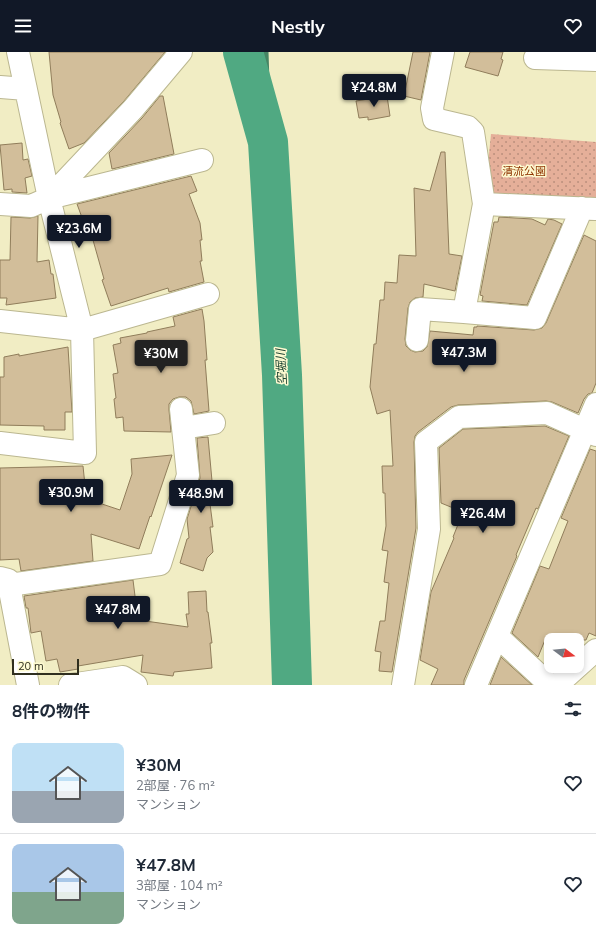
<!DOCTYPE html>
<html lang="ja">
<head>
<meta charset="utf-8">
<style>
  body { margin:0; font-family:Mulish,"Noto Sans JP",sans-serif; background:#f6f6f7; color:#1f2937; height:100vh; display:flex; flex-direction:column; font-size:15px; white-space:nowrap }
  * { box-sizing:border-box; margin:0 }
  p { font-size:13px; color:#747a83 }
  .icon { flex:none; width:22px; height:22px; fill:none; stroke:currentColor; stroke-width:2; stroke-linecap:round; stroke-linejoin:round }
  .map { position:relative; height:633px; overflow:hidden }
  .sheet { display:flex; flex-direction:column; background:#fff; flex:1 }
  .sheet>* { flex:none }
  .needle { width:26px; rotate:106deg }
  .controls { position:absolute; left:544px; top:581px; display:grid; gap:8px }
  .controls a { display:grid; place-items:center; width:40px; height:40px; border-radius:8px; background:#fff; box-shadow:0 2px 6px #0003; font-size:20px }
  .scale { position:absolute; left:12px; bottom:10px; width:67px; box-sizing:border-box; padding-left:4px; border:2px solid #302f1f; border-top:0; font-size:11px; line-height:14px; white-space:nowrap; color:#302f1f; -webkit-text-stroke:3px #fefad1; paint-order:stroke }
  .price { position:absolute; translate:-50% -34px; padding:0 9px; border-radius:4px; background:#111827; color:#fff; font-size:13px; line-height:26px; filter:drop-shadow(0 1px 2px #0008) }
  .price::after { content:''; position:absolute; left:50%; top:24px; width:12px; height:9px; margin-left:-6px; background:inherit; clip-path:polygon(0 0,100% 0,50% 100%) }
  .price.on { background:#222; color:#fff }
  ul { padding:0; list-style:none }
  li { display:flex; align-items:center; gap:12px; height:100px; padding:0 12px }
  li+li { border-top:1px solid #e0e1e3 }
  li span { display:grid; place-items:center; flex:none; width:112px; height:80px; border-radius:8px; color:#555 }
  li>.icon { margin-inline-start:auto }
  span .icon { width:48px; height:48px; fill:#fffc; stroke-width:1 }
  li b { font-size:17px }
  h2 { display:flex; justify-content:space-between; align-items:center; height:48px; padding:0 12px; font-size:17px }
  header { display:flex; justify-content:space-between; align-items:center; height:52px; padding:0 12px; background:#111827; color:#fff; font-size:18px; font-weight:700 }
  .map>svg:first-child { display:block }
</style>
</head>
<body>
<header><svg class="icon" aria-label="menu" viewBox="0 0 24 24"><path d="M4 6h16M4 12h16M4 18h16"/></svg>Nestly<svg class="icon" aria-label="heart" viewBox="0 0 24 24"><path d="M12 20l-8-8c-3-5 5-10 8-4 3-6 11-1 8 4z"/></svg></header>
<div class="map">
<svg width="596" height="633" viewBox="0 0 596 633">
  <defs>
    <pattern id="park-dots" width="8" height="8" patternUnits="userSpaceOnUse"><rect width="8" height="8" fill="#e5af99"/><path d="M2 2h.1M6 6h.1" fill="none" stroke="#ba8f7c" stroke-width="1.8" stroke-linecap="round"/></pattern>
  </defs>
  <rect width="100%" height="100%" fill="#f1edc4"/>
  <!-- park -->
  <path fill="url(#park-dots)" d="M 491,82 L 596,90 L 596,157 L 484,152 Z"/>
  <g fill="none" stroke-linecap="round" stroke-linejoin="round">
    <!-- stream -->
    <path stroke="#468464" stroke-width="7" d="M 265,0 L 268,90"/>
    <!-- river -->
    <path stroke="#50a982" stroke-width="40" d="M 243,0 L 268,90 L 282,323 L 292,633"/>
  </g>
  <!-- building -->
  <path fill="#d2be9a" stroke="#907d5b" d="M 49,0 L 165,0 L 124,49 L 84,91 L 69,97 L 60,71 L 61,70 L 53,43 Z
    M 413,0 L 430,0 L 421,48 L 404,44 Z
    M 470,0 L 503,0 L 501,7 L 503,8 L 498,24 L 465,15 Z
    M 160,44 L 163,44 L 174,102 L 112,117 L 109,101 L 142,66 Z
    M 387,44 L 390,64 L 368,68 L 368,65 L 359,66 L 356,49 Z
    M 22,91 L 23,108 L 28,107 L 32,124 L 25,126 L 27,141 L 12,140 L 12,137 L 4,138 L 0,93 Z
    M 441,100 L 445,100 L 449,202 L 462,204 L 455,239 L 424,232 L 423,245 L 415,246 L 410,250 L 408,256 L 405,287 L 406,294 L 410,298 L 415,300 L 423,299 L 427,295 L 430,279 L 473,283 L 474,275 L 477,275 L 477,274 L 534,278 L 542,276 L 546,271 L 584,183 L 596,189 L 596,331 L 592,341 L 588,342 L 584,347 L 578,361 L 552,350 L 546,349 L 458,353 L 451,355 L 418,380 L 415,384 L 414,390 L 416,476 L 392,620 L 379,619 L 381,600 L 375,599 L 380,569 L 385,569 L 389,531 L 384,530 L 388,499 L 382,498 L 386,474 L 385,441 L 383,441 L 382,414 L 393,414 L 390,358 L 377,362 L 370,335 L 374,292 L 376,292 L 380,248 L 384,248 L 385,230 L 397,231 L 399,203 L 416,204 L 414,136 L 430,139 Z
    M 191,124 L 197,139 L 189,142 L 200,171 L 202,188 L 200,188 L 202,209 L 200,209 L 204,230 L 169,240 L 168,236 L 111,254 L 102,228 L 104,227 L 91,181 L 88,182 L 77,152 Z
    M 38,164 L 37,210 L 49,208 L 51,222 L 53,222 L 56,246 L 6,253 L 7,246 L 0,246 L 0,208 L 10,208 L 11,165 L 30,166 Z
    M 499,165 L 532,167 L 545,173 L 548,167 L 554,168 L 562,172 L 527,253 L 482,249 L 483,244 L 480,243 L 494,170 L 498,170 Z
    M 202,257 L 204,269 L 207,308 L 205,308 L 209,359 L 194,362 L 191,349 L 186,345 L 179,345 L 173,347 L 169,352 L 169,358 L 171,380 L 124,379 L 123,365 L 116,366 L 114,347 L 116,346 L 113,322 L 118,321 L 113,293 L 121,291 L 120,286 L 147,281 L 147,280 L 175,274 L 173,265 Z
    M 68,295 L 72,360 L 65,360 L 65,378 L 44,378 L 44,374 L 0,373 L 0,325 L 4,325 L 4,305 L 19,302 L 19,304 Z
    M 545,374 L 569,384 L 538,457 L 536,456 L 516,503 L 517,504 L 464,628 L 464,633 L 431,633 L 438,617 L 420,608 L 431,540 L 454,486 L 453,485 L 463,460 L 441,451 L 439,396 L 463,377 Z
    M 208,385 L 214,451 L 210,452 L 213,475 L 210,475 L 213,500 L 207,506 L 203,519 L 180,511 L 187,487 L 189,486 L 187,467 L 200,426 L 197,386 Z
    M 590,397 L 596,399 L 596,584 L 589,581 L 586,588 L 545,588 L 538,605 L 512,581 L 540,514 L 549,517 L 568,469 L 561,466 Z
    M 172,403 L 151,465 L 150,464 L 139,497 L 91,482 L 93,509 L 21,519 L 19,507 L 0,508 L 0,416 L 83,414 L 86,443 L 89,442 L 90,448 L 120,458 L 132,422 L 131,407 Z
    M 133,528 L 138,568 L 188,575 L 186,562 L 189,562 L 188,540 L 206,539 L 207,560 L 208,560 L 212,591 L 210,591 L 212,616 L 174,620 L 173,624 L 141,620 L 143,603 L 78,614 L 78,617 L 60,620 L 57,607 L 46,609 L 41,579 L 31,581 L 28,556 L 26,556 L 24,544 Z
    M 501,605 L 532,633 L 490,633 Z"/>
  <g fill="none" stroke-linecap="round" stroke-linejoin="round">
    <defs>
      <path id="minor" d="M 443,0 L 432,56 L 434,67 L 468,75 L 473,80 L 484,152 L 464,260 L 535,266 L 582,156
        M 535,6 L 596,8
        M 0,35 L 26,37
        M 49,146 L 133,57 L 181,0
        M 0,152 L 31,154 L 49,146 L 202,108
        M 484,152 L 595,157
        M 0,269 L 82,278 L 208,242
        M 417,288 L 420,257 L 464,260
        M 183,376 L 214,371
        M 0,391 L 85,401 L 82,278 L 49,146 L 18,0
        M 0,526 L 8,528 L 28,633
        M 9,533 L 160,512 L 188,423 L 181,357
        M 498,585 L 550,633
        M 70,633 L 123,625 L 136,633
        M 403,633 L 429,477 L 426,390 L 459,365 L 547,361 L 596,383
        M 476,633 L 596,352
        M 557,633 L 596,598"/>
    </defs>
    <!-- minor casing -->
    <use href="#minor" stroke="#bbb790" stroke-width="24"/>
    <!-- minor -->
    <use href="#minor" stroke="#fff" stroke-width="22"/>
  </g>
  <g text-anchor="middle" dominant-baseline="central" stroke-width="3" stroke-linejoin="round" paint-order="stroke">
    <!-- park labels -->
    <g font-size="11" fill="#8f3400" stroke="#fefad1">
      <text x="524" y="119">清流公園</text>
    </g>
    <!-- water labels -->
    <g font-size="12" font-style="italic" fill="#1b4231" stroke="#fefad1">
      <text transform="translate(281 315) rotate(-93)">空堀川</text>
    </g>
  </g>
</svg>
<div class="controls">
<a><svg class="needle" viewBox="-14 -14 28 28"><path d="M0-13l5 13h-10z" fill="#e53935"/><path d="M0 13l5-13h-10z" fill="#747a83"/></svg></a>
</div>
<div class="scale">20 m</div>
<b class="price" style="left:374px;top:56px">¥24.8M</b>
<b class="price" style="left:79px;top:197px">¥23.6M</b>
<b class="price" style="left:464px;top:321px">¥47.3M</b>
<b class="price on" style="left:161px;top:322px">¥30M</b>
<b class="price" style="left:71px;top:461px">¥30.9M</b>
<b class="price" style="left:201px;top:462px">¥48.9M</b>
<b class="price" style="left:483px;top:482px">¥26.4M</b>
<b class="price" style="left:118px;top:578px">¥47.8M</b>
</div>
<section class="sheet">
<h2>8件の物件<svg class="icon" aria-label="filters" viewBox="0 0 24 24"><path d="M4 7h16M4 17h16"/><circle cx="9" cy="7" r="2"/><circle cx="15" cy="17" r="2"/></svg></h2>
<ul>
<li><span style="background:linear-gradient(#bfe0f5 60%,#9aa5b1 0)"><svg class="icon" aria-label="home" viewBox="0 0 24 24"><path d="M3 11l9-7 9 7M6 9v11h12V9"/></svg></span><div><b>¥30M</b><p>2部屋 · 76 m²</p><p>マンション</p></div><svg class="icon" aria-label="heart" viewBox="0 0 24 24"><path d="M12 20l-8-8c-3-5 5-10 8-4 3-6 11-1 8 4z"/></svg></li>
<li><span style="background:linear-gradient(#a9c7e8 60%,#7fa58c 0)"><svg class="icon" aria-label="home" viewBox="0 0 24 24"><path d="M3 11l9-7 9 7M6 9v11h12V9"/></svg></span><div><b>¥47.8M</b><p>3部屋 · 104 m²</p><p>マンション</p></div><svg class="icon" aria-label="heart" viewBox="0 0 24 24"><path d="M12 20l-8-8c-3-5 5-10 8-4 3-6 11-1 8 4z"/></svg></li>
</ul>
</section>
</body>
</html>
